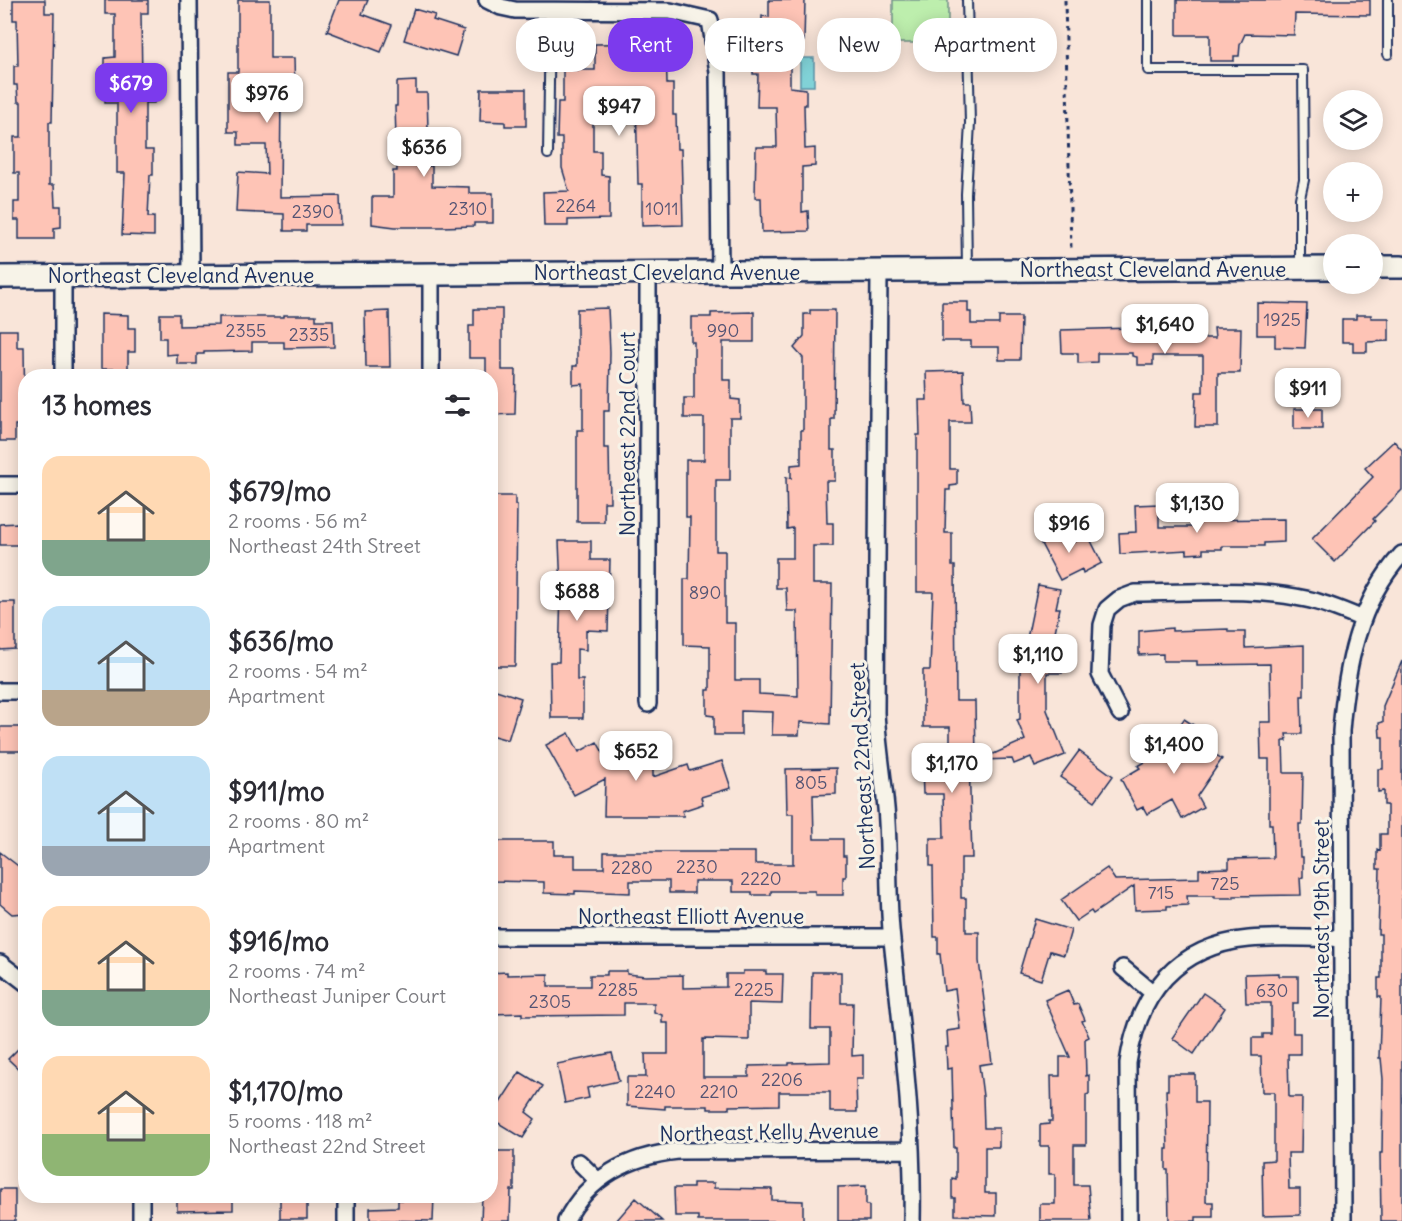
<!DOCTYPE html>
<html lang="en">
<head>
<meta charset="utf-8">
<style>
  body { margin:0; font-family:Delius,sans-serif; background:#f2f2f3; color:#2b2b33; height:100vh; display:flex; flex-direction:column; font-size:22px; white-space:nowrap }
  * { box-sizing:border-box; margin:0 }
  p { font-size:20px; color:#7c7c81 }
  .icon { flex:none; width:33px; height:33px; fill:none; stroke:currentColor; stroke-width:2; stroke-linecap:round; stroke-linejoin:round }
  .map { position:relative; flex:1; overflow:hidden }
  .panel { position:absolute; left:18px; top:369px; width:480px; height:834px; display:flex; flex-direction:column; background:#fff; border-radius:24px; box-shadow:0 3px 15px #0003 }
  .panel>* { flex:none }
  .guide { position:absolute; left:516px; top:18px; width:570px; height:54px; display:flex; gap:12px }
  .tools { position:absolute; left:1323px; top:90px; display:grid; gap:12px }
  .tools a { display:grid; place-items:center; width:60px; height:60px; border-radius:50%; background:#fff; box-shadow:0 3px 15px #0003; font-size:30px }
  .price { position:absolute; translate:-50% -51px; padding:0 14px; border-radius:12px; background:#fff; color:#222; font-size:20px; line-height:39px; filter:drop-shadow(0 2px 3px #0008) }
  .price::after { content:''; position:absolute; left:50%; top:36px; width:18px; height:14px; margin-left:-9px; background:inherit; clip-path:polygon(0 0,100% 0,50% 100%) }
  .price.active { background:#7c3aed; color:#fff }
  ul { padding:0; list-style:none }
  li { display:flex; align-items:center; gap:18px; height:150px; padding:0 24px }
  li span { display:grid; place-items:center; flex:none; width:168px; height:120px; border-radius:18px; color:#555 }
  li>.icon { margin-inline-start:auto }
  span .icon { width:72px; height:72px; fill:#fffc; stroke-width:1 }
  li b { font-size:26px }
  h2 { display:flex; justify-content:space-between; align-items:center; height:72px; padding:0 24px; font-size:26px }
  .tag { padding:0 21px; border-radius:24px; background:#fff; box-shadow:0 3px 15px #0003; font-size:21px; line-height:54px }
  .tag.active { background:#7c3aed; color:#fff }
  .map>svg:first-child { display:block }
</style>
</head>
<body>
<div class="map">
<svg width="1402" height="1221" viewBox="0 0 1402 1221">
  <rect width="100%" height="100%" fill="#f9e5d9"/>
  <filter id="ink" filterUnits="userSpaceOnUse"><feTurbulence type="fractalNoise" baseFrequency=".0167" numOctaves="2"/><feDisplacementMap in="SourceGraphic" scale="12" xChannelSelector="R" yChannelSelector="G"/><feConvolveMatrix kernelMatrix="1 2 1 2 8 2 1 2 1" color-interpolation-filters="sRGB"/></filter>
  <g filter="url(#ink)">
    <!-- green -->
    <path fill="#bdeead" stroke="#6c8e86" stroke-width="1.5" d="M 893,0 L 948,0 L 948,43 L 893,43 Z"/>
    <!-- water -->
    <path fill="#81d2d7" stroke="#5891a7" stroke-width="1.5" d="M 800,58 L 814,58 L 814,86 L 800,86 Z"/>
    <!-- building -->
    <path fill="#fec4b6" stroke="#1b2f5e" stroke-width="1.5" d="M 13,0 L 45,0 L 45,13 L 54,13 L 52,122 L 49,122 L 49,185 L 54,185 L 55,206 L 61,206 L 61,227 L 54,228 L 54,239 L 19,239 L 19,220 L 14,220 L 14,202 L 19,202 L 19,173 L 14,173 L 14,137 L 21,137 L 21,102 L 18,102 L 17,85 L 14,85 L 14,66 L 18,66 L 17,20 L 13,20 Z
      M 105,0 L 148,0 L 148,13 L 141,13 L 142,83 L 154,83 L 154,103 L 145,103 L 145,150 L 153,150 L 153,175 L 150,175 L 148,217 L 154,217 L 154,236 L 122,235 L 125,173 L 117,173 L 117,103 L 105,103 L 105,58 L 115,57 L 115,14 L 105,14 Z
      M 238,0 L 270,0 L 270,58 L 294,58 L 295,93 L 281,93 L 280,197 L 340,196 L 341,225 L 306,225 L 306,231 L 284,231 L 284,214 L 236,212 L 238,172 L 267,174 L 266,145 L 238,145 L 238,132 L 228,132 L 228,72 L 238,72 Z
      M 339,0 L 368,0 L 362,14 L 392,25 L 381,52 L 327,31 Z
      M 769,0 L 805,0 L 804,41 L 790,41 L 790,87 L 806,89 L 806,105 L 804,105 L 805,149 L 815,148 L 815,166 L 802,167 L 802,212 L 808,211 L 809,231 L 762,232 L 761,198 L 755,198 L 756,147 L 777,147 L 776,107 L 757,107 L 758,74 L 753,74 L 753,53 L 761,53 L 762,16 L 769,17 Z
      M 1177,0 L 1370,0 L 1370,15 L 1295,14 L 1294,35 L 1245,34 L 1240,45 L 1239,56 L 1234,56 L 1234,61 L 1210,61 L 1210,35 L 1177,35 Z
      M 414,9 L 435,15 L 433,20 L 464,30 L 456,56 L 404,40 Z
      M 666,43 L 667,84 L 673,84 L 673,115 L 676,115 L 677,149 L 681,149 L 683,225 L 642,226 L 642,184 L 638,184 L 636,97 L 593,98 L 593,151 L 601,151 L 601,175 L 609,176 L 609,219 L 568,220 L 568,226 L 544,226 L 543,192 L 569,191 L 562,168 L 562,138 L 557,138 L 558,102 L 563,102 L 563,70 L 595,70 L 595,44 Z
      M 416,81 L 416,93 L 427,93 L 429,166 L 432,166 L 432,186 L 469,187 L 469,193 L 493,193 L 493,223 L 474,223 L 474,226 L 442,227 L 395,227 L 372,224 L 372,197 L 393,197 L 393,171 L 397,171 L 395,106 L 397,106 L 397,82 Z
      M 481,89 L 526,89 L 526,126 L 505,126 L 505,122 L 480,121 Z
      M 942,302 L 968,302 L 968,312 L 971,312 L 971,324 L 999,324 L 999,317 L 1021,317 L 1020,360 L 999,360 L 999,347 L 971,347 L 971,341 L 942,341 Z
      M 1257,303 L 1307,304 L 1305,348 L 1275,347 L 1275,335 L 1257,335 Z
      M 608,308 L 610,352 L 609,411 L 604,411 L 604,448 L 609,448 L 610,502 L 604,502 L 604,522 L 577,522 L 577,430 L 583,430 L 583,384 L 573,385 L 573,366 L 577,366 L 577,309 Z
      M 474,309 L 502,309 L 502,370 L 516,370 L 515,414 L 490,415 L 490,376 L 486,376 L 486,358 L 469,358 L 469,326 L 474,326 Z
      M 810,310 L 835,310 L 834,419 L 831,419 L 831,450 L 835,450 L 835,481 L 826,481 L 827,523 L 833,523 L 833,546 L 813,546 L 813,584 L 832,584 L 830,724 L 800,722 L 799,735 L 772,735 L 773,712 L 741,711 L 741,735 L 714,735 L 714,716 L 707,715 L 707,690 L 710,690 L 710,646 L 684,645 L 684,579 L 689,579 L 690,517 L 686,517 L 686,460 L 704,460 L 704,418 L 684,418 L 684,398 L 694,398 L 694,342 L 691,342 L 691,317 L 711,317 L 711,313 L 754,312 L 754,342 L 723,342 L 723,380 L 731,380 L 731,399 L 740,400 L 740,418 L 730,418 L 730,480 L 716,480 L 716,551 L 725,551 L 725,623 L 735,623 L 735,680 L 759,680 L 759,694 L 798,696 L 797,611 L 787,611 L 786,588 L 776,588 L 776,558 L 793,558 L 793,528 L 787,529 L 786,477 L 791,478 L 791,465 L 801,464 L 801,430 L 803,430 L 803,358 L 794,348 L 804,336 L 804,314 L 810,314 Z
      M 389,311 L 390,367 L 366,367 L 365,312 Z
      M 101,314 L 128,315 L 128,328 L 135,328 L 135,352 L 128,352 L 128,369 L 101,369 Z
      M 160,314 L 179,314 L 179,326 L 219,325 L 219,317 L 284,317 L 284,315 L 316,315 L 316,320 L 333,320 L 334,347 L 284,348 L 284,342 L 252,342 L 252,351 L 204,352 L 204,354 L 197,354 L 197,364 L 177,364 L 177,354 L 166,355 L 166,338 L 160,338 Z
      M 1356,315 L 1371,315 L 1371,318 L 1389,318 L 1389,341 L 1367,342 L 1367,352 L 1353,352 L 1353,342 L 1342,342 L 1342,319 L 1356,319 Z
      M 1152,321 L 1152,328 L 1183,328 L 1183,338 L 1215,338 L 1214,328 L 1241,328 L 1240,373 L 1218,373 L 1218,427 L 1195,427 L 1196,392 L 1203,392 L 1203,356 L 1153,356 L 1153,365 L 1137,365 L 1137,357 L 1132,356 L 1132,353 L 1097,353 L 1097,362 L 1078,363 L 1078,353 L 1062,353 L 1061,330 L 1132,328 L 1132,322 Z
      M 0,330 L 17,330 L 17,347 L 24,347 L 25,425 L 15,425 L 15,441 L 0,441 Z
      M 963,371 L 964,402 L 970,402 L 971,422 L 950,422 L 950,469 L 957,469 L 957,485 L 950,486 L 950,490 L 946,490 L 945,533 L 952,533 L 952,566 L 955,566 L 956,701 L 975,701 L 976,760 L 969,760 L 972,858 L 961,858 L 961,898 L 966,898 L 966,932 L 979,932 L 979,961 L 992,1063 L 979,1065 L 983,1096 L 984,1128 L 999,1128 L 999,1147 L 985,1147 L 985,1193 L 996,1193 L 996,1216 L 955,1215 L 955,1198 L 952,1198 L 952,1178 L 956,1179 L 956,1148 L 954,1148 L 952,1068 L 947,1069 L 946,1047 L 948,1047 L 947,1031 L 960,1029 L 955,989 L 944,991 L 940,954 L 938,954 L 938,937 L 934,937 L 933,866 L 930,866 L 930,838 L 944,838 L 943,794 L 923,794 L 922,767 L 950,767 L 950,727 L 923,727 L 923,670 L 930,670 L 933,592 L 917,592 L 917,435 L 920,435 L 919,400 L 927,400 L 926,372 Z
      M 1294,409 L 1322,409 L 1322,429 L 1294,429 Z
      M 1394,441 L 1402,450 L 1402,490 L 1373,519 L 1375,521 L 1335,562 L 1312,539 L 1373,477 L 1365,468 Z
      M 490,496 L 515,496 L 515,505 L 517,505 L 515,666 L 490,666 Z
      M 1159,504 L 1159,527 L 1193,527 L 1193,520 L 1284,519 L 1284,542 L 1264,543 L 1264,546 L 1222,546 L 1222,549 L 1203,549 L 1203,553 L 1187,554 L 1187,550 L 1120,554 L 1119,533 L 1136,532 L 1135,505 Z
      M 18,523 L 18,545 L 0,545 L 0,524 Z
      M 1057,528 L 1066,546 L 1088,535 L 1102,563 L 1083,573 L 1082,569 L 1060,580 L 1038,538 Z
      M 559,541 L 591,541 L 591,560 L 610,560 L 608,631 L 586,630 L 586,650 L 577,649 L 577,680 L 583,680 L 583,718 L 551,718 L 550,662 L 559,662 L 561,589 Z
      M 1038,585 L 1060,589 L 1056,608 L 1060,608 L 1051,651 L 1062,651 L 1062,673 L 1047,673 L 1047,710 L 1065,755 L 1035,767 L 1031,757 L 1014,764 L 1012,759 L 980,760 L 1025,740 L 1017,720 L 1020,719 L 1020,653 L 1024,653 Z
      M 0,602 L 15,602 L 15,649 L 0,650 Z
      M 1172,628 L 1172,631 L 1228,629 L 1228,632 L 1245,632 L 1245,648 L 1304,645 L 1304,696 L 1301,696 L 1302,734 L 1286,734 L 1287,741 L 1283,741 L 1284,773 L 1303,773 L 1302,824 L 1299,824 L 1300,857 L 1303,857 L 1303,877 L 1300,878 L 1301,895 L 1234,896 L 1234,898 L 1215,898 L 1215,896 L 1187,896 L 1188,905 L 1167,906 L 1167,909 L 1135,910 L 1134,886 L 1093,914 L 1091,911 L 1076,921 L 1061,900 L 1107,868 L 1115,880 L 1199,878 L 1199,869 L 1229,868 L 1229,859 L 1273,858 L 1272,824 L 1269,824 L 1269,759 L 1261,759 L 1260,722 L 1271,722 L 1270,664 L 1197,665 L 1197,661 L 1163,661 L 1163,654 L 1139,655 L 1139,631 Z
      M 1402,661 L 1402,1221 L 1381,1221 L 1380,1153 L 1382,1153 L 1383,1079 L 1381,1058 L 1379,1058 L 1381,997 L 1378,997 L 1378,978 L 1381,978 L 1381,934 L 1378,934 L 1380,869 L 1377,869 L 1377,850 L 1380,851 L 1380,834 L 1387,834 L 1387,805 L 1384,805 L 1384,791 L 1378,792 L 1378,769 L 1383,769 L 1383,737 L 1380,737 L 1379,723 L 1383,722 L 1383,706 Z
      M 490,688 L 521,698 L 508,740 L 490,735 Z
      M 1184,719 L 1201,730 L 1194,740 L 1222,759 L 1197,796 L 1203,807 L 1182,819 L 1172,800 L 1147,814 L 1143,807 L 1137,810 L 1121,779 L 1140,768 L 1138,766 L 1179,743 L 1171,738 Z
      M 0,727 L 26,727 L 26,751 L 0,751 Z
      M 569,733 L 579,752 L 597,742 L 610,765 L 653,766 L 653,777 L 688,765 L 690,771 L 722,761 L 731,788 L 701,797 L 703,804 L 682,811 L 684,816 L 604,816 L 605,779 L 574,795 L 546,745 Z
      M 1079,751 L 1113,776 L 1095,801 L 1060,777 Z
      M 836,768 L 836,794 L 813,795 L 814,839 L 843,839 L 843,856 L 846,856 L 846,877 L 843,877 L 843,895 L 815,895 L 815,891 L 771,891 L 771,895 L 752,895 L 752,892 L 733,892 L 733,881 L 694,881 L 694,893 L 669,893 L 669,881 L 630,881 L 630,893 L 575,891 L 575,894 L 544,893 L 544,882 L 490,881 L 490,841 L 554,841 L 554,855 L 575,855 L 575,868 L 604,868 L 604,852 L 755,852 L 755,864 L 793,864 L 793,814 L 787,814 L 786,769 Z
      M 0,852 L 26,872 L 26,913 L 12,914 L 0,904 Z
      M 1035,919 L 1071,930 L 1064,955 L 1050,951 L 1041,980 L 1019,973 Z
      M 607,971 L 627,971 L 627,974 L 646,976 L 683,975 L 683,988 L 726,987 L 726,974 L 743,974 L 743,971 L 766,971 L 766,974 L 783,974 L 782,1004 L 749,1003 L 749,1040 L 703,1039 L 703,1077 L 749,1077 L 749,1066 L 789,1065 L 789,1063 L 830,1062 L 830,1029 L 811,1029 L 812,972 L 841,972 L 841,1003 L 853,1003 L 852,1056 L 863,1055 L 863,1079 L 856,1079 L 857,1112 L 830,1112 L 830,1092 L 779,1092 L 779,1105 L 729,1106 L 729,1109 L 708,1109 L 708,1106 L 665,1106 L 665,1109 L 627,1106 L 627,1077 L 646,1077 L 645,1054 L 668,1054 L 668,1023 L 662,1023 L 662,1015 L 654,1012 L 654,1003 L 624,1003 L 624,1015 L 522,1016 L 522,1013 L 490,1014 L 490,973 L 507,972 L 507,975 L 548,974 L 548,986 L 590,986 L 590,975 L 607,975 Z
      M 1279,973 L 1279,976 L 1298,976 L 1298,1003 L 1293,1003 L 1293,1033 L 1300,1033 L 1300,1054 L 1288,1054 L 1289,1097 L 1302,1097 L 1301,1153 L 1288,1153 L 1289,1189 L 1300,1189 L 1300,1215 L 1263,1216 L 1262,1161 L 1274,1160 L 1274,1092 L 1262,1092 L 1261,1056 L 1252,1056 L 1252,1038 L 1263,1038 L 1263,1034 L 1271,1034 L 1271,1003 L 1246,1003 L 1245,974 Z
      M 1068,990 L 1074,1005 L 1078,1004 L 1085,1020 L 1082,1021 L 1089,1037 L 1085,1039 L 1086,1076 L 1089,1075 L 1089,1094 L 1086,1095 L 1086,1145 L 1074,1145 L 1074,1185 L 1088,1185 L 1091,1221 L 1040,1221 L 1040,1204 L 1055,1204 L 1055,1174 L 1049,1174 L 1049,1146 L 1040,1146 L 1040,1125 L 1049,1124 L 1049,1121 L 1052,1121 L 1051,1076 L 1060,1076 L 1060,1057 L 1070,1057 L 1045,1000 Z
      M 1203,993 L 1225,1008 L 1194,1054 L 1172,1038 Z
      M 26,1041 L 26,1076 L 8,1059 Z
      M 612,1053 L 619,1081 L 587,1088 L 589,1098 L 565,1103 L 557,1064 Z
      M 520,1072 L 543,1086 L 526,1112 L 535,1119 L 523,1138 L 490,1118 Z
      M 1168,1074 L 1195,1074 L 1195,1102 L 1207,1102 L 1206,1202 L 1213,1202 L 1213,1217 L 1196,1217 L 1196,1221 L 1169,1221 L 1168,1170 L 1166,1170 L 1166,1149 L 1168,1149 L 1166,1090 L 1168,1090 Z
      M 490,1151 L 514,1151 L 514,1190 L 511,1190 L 510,1221 L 481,1221 L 482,1196 L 490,1196 Z
      M 693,1183 L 714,1183 L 714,1188 L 772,1189 L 772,1200 L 803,1201 L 803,1221 L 698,1221 L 698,1216 L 675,1216 L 674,1188 L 693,1188 Z
      M 866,1186 L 866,1205 L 869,1205 L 869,1221 L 838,1221 L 838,1187 Z
      M 0,1189 L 15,1189 L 15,1221 L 0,1221 Z
      M 177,1196 L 233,1196 L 233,1210 L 177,1211 Z
      M 280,1196 L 307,1196 L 307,1219 L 280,1219 Z
      M 405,1196 L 434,1196 L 433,1221 L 370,1220 L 370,1208 L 398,1207 L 398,1200 L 405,1200 Z
      M 636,1198 L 662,1221 L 616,1221 Z"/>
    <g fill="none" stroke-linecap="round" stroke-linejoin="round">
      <defs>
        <path id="lane" d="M 1148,0 L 1148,70 L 1303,70 L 1304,180 L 1300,198 L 1300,266
          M 1388,0 L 1388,54
          M 548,154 L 550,11
          M 967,269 L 966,194 L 970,123 L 967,0"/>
        <path id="street" d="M 189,0 L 191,276
          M 487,0 L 501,7 L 515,10 L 670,11 L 710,20 L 718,72 L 720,272
          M 879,271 L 876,713 C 878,745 883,776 886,808 C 890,852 887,896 892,940 C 902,1034 914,1126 912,1221
          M 648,272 L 648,704
          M 63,276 L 63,376
          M 431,376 L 431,273
          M 0,485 L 26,485
          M 0,691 L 26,691
          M 1120,713 L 1100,674 L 1102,625 L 1107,609 L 1119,599 L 1135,593 C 1190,593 1252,587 1306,599 C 1326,603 1344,611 1363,619
          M 490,937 L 891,937
          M 0,963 L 26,983
          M 1123,968 L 1152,992
          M 579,1162 L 597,1180
          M 141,1221 L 141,1196
          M 346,1221 L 346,1196
          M 566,1221 C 588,1177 630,1156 678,1151 L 911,1150
          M 1129,1221 L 1128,1063 C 1138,994 1177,946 1249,939 C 1279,936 1311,939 1342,938
          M 1343,1221 L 1341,731 C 1346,668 1358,602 1402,554"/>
        <path id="secondary" d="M 1372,267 L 1402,267
          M 0,277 L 1334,268"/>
      </defs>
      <!-- lane casing -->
      <use href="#lane" stroke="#1b2f5e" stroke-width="12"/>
      <!-- street casing -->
      <use href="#street" stroke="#1b2f5e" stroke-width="20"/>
      <!-- secondary casing -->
      <use href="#secondary" stroke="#1b2f5e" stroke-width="26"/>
      <!-- path -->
      <path stroke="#1b2f5e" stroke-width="3" stroke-dasharray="4.5 4.5" stroke-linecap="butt" d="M 1065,0 L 1071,250"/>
      <!-- lane -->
      <use href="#lane" stroke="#f7f3e8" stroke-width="8"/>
      <!-- street -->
      <use href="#street" stroke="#f7f3e8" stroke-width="15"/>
      <!-- secondary -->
      <use href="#secondary" stroke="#f7f3e8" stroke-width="21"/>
    </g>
  </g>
  <g text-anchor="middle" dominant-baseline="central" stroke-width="6" stroke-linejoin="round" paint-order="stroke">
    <!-- number labels -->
    <g font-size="18" fill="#545474">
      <text x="576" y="205">2264</text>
      <text x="468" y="208">2310</text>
      <text x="662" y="208">1011</text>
      <text x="313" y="211">2390</text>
      <text x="1282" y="319">1925</text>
      <text x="246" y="330">2355</text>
      <text x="723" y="330">990</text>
      <text x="309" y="334">2335</text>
      <text x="705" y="592">890</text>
      <text x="811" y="782">805</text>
      <text x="697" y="866">2230</text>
      <text x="632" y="867">2280</text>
      <text x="761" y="878">2220</text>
      <text x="1225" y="883">725</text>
      <text x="1161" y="892">715</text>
      <text x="618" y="989">2285</text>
      <text x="754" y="989">2225</text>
      <text x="1272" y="990">630</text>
      <text x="550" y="1001">2305</text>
      <text x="782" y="1079">2206</text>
      <text x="655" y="1091">2240</text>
      <text x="719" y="1091">2210</text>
    </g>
    <!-- street labels -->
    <g font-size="21" fill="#1b2f5e" stroke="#f7f3e8">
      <text x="1153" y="269">Northeast Cleveland Avenue</text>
      <text x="667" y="272">Northeast Cleveland Avenue</text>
      <text x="181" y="275">Northeast Cleveland Avenue</text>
      <text transform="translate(627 434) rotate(-90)">Northeast 22nd Court</text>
      <text transform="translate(862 766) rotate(-93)">Northeast 22nd Street</text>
      <text x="691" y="916">Northeast Elliott Avenue</text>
      <text transform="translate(1321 919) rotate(-90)">Northeast 19th Street</text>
      <text transform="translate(769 1132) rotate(-1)">Northeast Kelly Avenue</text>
    </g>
  </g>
</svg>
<div class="tools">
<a><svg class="icon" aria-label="layers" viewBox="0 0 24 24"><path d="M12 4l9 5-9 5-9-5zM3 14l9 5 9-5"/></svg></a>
<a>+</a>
<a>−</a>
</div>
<b class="price active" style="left:131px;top:114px">$679</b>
<b class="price" style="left:267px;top:124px">$976</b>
<b class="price" style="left:619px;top:137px">$947</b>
<b class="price" style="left:424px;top:178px">$636</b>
<b class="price" style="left:1165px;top:355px">$1,640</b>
<b class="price" style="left:1308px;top:419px">$911</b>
<b class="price" style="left:1197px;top:534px">$1,130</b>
<b class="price" style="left:1069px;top:554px">$916</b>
<b class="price" style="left:577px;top:622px">$688</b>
<b class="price" style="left:1038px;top:685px">$1,110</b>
<b class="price" style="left:1174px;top:775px">$1,400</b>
<b class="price" style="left:636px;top:782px">$652</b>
<b class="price" style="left:952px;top:794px">$1,170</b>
<div class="guide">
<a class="tag">Buy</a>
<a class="tag active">Rent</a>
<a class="tag">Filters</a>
<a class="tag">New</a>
<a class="tag">Apartment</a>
</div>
<section class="panel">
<h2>13 homes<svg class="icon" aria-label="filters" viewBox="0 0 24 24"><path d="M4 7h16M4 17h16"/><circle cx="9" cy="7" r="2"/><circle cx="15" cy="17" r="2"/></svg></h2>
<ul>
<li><span style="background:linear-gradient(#ffd9b3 70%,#7fa58c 0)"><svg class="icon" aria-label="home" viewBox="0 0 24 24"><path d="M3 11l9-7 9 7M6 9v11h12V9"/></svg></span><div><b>$679/mo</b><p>2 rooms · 56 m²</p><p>Northeast 24th Street</p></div></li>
<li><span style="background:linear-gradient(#bfe0f5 70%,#b9a48a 0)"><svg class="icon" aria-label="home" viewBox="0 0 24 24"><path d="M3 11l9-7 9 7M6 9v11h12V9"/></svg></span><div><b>$636/mo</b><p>2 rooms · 54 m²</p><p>Apartment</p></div></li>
<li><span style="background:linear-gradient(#bfe0f5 75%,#9aa5b1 0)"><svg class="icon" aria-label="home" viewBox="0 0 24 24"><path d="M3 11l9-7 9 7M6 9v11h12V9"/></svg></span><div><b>$911/mo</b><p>2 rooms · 80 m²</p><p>Apartment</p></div></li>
<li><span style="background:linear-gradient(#ffd9b3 70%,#7fa58c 0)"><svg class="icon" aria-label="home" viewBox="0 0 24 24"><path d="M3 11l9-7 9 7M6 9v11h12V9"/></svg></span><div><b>$916/mo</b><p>2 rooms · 74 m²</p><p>Northeast Juniper Court</p></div></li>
<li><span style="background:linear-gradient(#ffd9b3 65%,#8fb573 0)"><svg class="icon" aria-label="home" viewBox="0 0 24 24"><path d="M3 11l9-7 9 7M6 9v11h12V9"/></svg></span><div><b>$1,170/mo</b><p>5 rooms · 118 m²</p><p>Northeast 22nd Street</p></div></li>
</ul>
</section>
</div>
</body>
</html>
